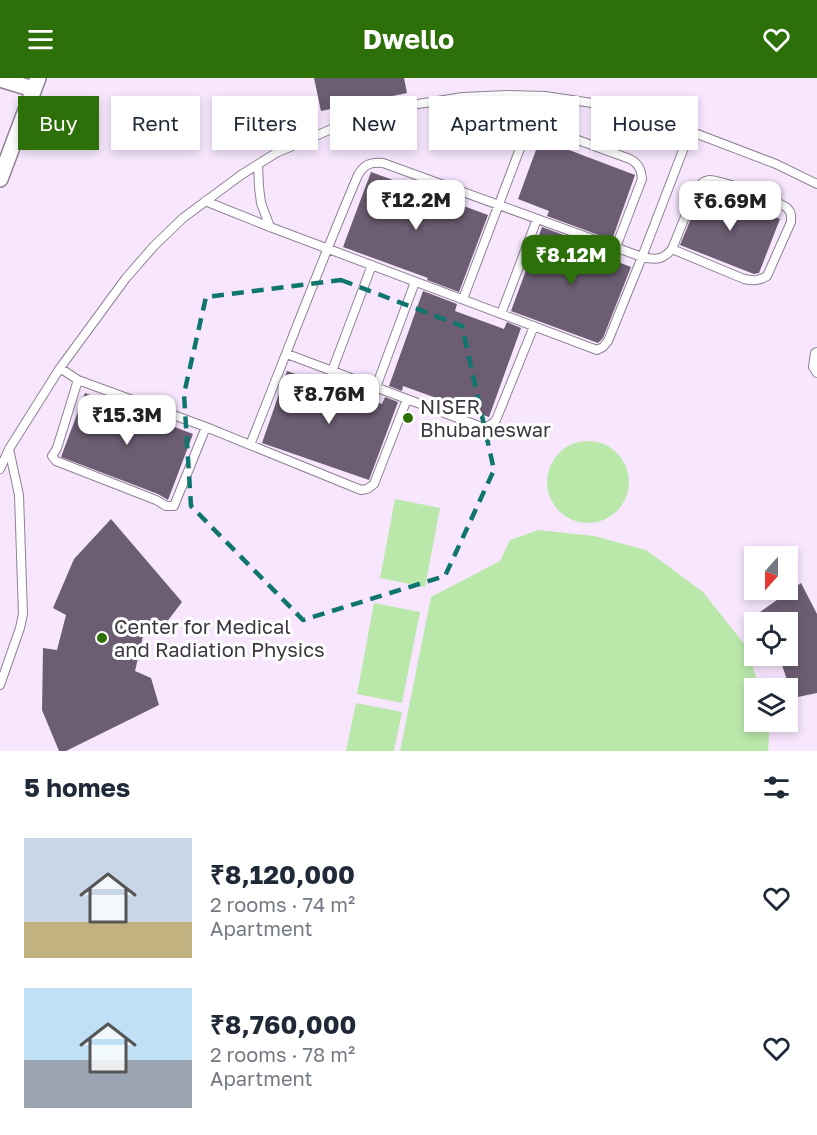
<!DOCTYPE html>
<html lang="en">
<head>
<meta charset="utf-8">
<style>
  body { margin:0; font-family:"Golos Text",sans-serif; background:#f2f2f3; color:#1f2937; height:100vh; display:flex; flex-direction:column; font-size:22px; white-space:nowrap }
  * { box-sizing:border-box; margin:0 }
  p { font-size:20px; color:#747a83 }
  .icon { flex:none; width:33px; height:33px; fill:none; stroke:currentColor; stroke-width:2; stroke-linecap:round; stroke-linejoin:round }
  .map { position:relative; height:673px; overflow:hidden }
  .drawer { display:flex; flex-direction:column; background:#fff; flex:1 }
  .drawer>* { flex:none }
  .guide { position:absolute; left:18px; top:18px; width:782px; height:54px; display:flex; gap:12px }
  .needle { width:39px; rotate:201deg }
  .tools { position:absolute; left:744px; top:468px; display:grid; gap:12px }
  .tools a { display:grid; place-items:center; width:54px; height:54px; border-radius:0px; background:#fff; box-shadow:0 3px 9px #0003; font-size:30px }
  .price { position:absolute; translate:-50% -51px; padding:0 14px; border-radius:12px; background:#fff; color:#222; font-size:20px; line-height:39px; filter:drop-shadow(0 2px 3px #0008) }
  .price::after { content:''; position:absolute; left:50%; top:36px; width:18px; height:14px; margin-left:-9px; background:inherit; clip-path:polygon(0 0,100% 0,50% 100%) }
  .price.on { background:#2d6f08; color:#fff }
  ul { padding:0; list-style:none }
  li { display:flex; align-items:center; gap:18px; height:150px; padding:0 24px }
  li span { display:grid; place-items:center; flex:none; width:168px; height:120px; border-radius:0px; color:#555 }
  li>.icon { margin-inline-start:auto }
  span .icon { width:72px; height:72px; fill:#fffc; stroke-width:1 }
  li b { font-size:26px }
  h2 { display:flex; justify-content:space-between; align-items:center; height:72px; padding:0 24px; font-size:26px }
  .pill { padding:0 21px; border-radius:0px; background:#fff; box-shadow:0 3px 9px #0003; font-size:21px; line-height:54px }
  .pill.on { background:#2d6f08; color:#fff }
  header { display:flex; justify-content:space-between; align-items:center; height:78px; padding:0 24px; background:#2d6f08; color:#fff; font-size:27px; font-weight:700 }
  .map>svg:first-child { display:block }
</style>
</head>
<body>
<header><svg class="icon" aria-label="menu" viewBox="0 0 24 24"><path d="M4 6h16M4 12h16M4 18h16"/></svg>Dwello<svg class="icon" aria-label="heart" viewBox="0 0 24 24"><path d="M12 20l-8-8c-3-5 5-10 8-4 3-6 11-1 8 4z"/></svg></header>
<div class="map">
<svg width="817" height="673" viewBox="0 0 817 673">
  <rect width="100%" height="100%" fill="#f7e6fe"/>
  <!-- green -->
  <path fill="#bae8aa" d="M547 404a41 41 0 1 1 82 0a41 41 0 1 1-82 0Z
    M 395,421 L 440,430 L 425,509 L 380,500 Z
    M 539,452 L 594,458 L 646,472 L 703,514 L 745,567 L 760,610 L 754,610 L 754,644 L 767,644 L 769,658 L 768,673 L 400,673 L 431,519 L 500,483 L 510,462 Z
    M 374,525 L 420,534 L 402,625 L 357,616 Z
    M 356,625 L 402,634 L 394,673 L 346,673 Z"/>
  <!-- building -->
  <path fill="#6c5d72" d="M 314,0 L 404,0 L 407,15 L 321,33 Z
    M 540,61 L 635,97 L 612,162 L 547,138 L 549,133 L 518,121 Z
    M 371,94 L 488,137 L 459,214 L 427,202 L 428,200 L 343,169 Z
    M 703,112 L 780,141 L 759,195 L 754,196 L 680,167 Z
    M 542,149 L 607,173 L 605,179 L 631,189 L 603,260 L 598,265 L 511,233 Z
    M 423,213 L 457,226 L 455,233 L 504,251 L 507,244 L 521,250 L 489,339 L 403,308 L 402,313 L 389,308 Z
    M 287,293 L 382,326 L 385,319 L 398,324 L 369,402 L 262,365 Z
    M 85,315 L 193,356 L 168,422 L 158,416 L 61,379 Z
    M 111,441 L 182,524 L 163,549 L 146,545 L 135,593 L 151,600 L 159,627 L 66,673 L 59,673 L 42,632 L 43,570 L 57,572 L 66,537 L 53,530 L 74,481 Z
    M 801,505 L 817,536 L 817,615 L 793,620 L 779,578 L 788,578 L 788,544 L 764,544 L 760,534 Z"/>
  <g fill="none" stroke-linecap="round" stroke-linejoin="round">
    <defs>
      <path id="lane" d="M 258,87 L 259,109 L 261,125 L 270,149
        M 205,123 L 270,149 L 597,272 L 603,269 L 608,263 L 642,179 L 690,54
        M 463,221 L 524,60 C 529,52 532,49 542,49 L 630,81 C 639,86 641,91 642,101 L 616,169
        M 501,236 L 537,141
        M 817,274 L 815,275 L 813,289 L 817,295
        M 287,276 L 479,348 C 487,349 491,348 496,342 L 534,248
        M 60,290 L 78,302 L 206,349 L 361,412 L 367,411 L 374,406 L 407,321
        M 332,293 L 372,187
        M 78,302 L 57,370 L 52,378 L 56,383 L 156,422 L 166,428 L 174,428 L 206,349
        M 376,309 L 415,204
        M 250,367 C 286,277 320,186 358,97 C 364,86 371,84 383,85 L 642,179 C 656,182 663,182 672,171 L 695,114 C 698,108 702,103 709,102 C 718,101 782,124 788,131 C 792,135 791,139 791,144 L 767,198 C 759,203 753,203 744,201 L 672,171
        M 0,391 L 9,371 L 60,290 L 126,200 L 154,168 L 183,140 L 241,97 L 276,75 L 334,50 L 377,35 L 418,26 L 463,19 L 507,17 L 545,18 L 605,27 L 645,36 L 776,86 L 817,106
        M 0,607 L 20,550 L 23,536 L 19,417 L 9,371"/>
      <path id="street" d="M 0,1 L 33,11
        M 0,101 L 38,0"/>
    </defs>
    <!-- lane casing -->
    <use href="#lane" stroke="#908196" stroke-width="10"/>
    <!-- street casing -->
    <use href="#street" stroke="#908196" stroke-width="18"/>
    <!-- lane -->
    <use href="#lane" stroke="#fff" stroke-width="8"/>
    <!-- street -->
    <use href="#street" stroke="#fff" stroke-width="15"/>
  </g>
  <!-- marked area -->
  <path fill="none" stroke="#0f766e" stroke-width="4.5" stroke-dasharray="12 8" stroke-linejoin="round" d="M 341,202 L 462,248 L 494,392 L 445,498 L 303,542 L 191,428 L 184,316 L 206,219 Z"/>
  <!-- markers -->
  <g fill="#2d6f08" stroke="#fff" stroke-width="2">
    <circle cx="408" cy="340" r="6"/>
    <circle cx="102" cy="560" r="6"/>
  </g>
  <g text-anchor="middle" dominant-baseline="central" stroke-width="6" stroke-linejoin="round" paint-order="stroke">
    <!-- poi labels -->
    <g font-size="20" fill="#3e3741" stroke="#fff" text-anchor="start">
      <text x="420" y="328">NISER<tspan x="420" dy="23">Bhubaneswar</tspan></text>
      <text x="114" y="548">Center for Medical<tspan x="114" dy="23">and Radiation Physics</tspan></text>
    </g>
  </g>
</svg>
<div class="tools">
<a><svg class="needle" viewBox="-14 -14 28 28"><path d="M0-13l5 13h-10z" fill="#e53935"/><path d="M0 13l5-13h-10z" fill="#747a83"/></svg></a>
<a><svg class="icon" aria-label="locate" viewBox="0 0 24 24"><circle cx="12" cy="12" r="6"/><path d="M12 2v4M12 18v4M2 12h4M18 12h4"/></svg></a>
<a><svg class="icon" aria-label="layers" viewBox="0 0 24 24"><path d="M12 4l9 5-9 5-9-5zM3 14l9 5 9-5"/></svg></a>
</div>
<b class="price" style="left:416px;top:153px">₹12.2M</b>
<b class="price" style="left:730px;top:154px">₹6.69M</b>
<b class="price on" style="left:571px;top:208px">₹8.12M</b>
<b class="price" style="left:329px;top:347px">₹8.76M</b>
<b class="price" style="left:127px;top:368px">₹15.3M</b>
<div class="guide">
<a class="pill on">Buy</a>
<a class="pill">Rent</a>
<a class="pill">Filters</a>
<a class="pill">New</a>
<a class="pill">Apartment</a>
<a class="pill">House</a>
</div>
</div>
<section class="drawer">
<h2>5 homes<svg class="icon" aria-label="filters" viewBox="0 0 24 24"><path d="M4 7h16M4 17h16"/><circle cx="9" cy="7" r="2"/><circle cx="15" cy="17" r="2"/></svg></h2>
<ul>
<li><span style="background:linear-gradient(#c9d6e8 70%,#c2b280 0)"><svg class="icon" aria-label="home" viewBox="0 0 24 24"><path d="M3 11l9-7 9 7M6 9v11h12V9"/></svg></span><div><b>₹8,120,000</b><p>2 rooms · 74 m²</p><p>Apartment</p></div><svg class="icon" aria-label="heart" viewBox="0 0 24 24"><path d="M12 20l-8-8c-3-5 5-10 8-4 3-6 11-1 8 4z"/></svg></li>
<li><span style="background:linear-gradient(#bfe0f5 60%,#9aa5b1 0)"><svg class="icon" aria-label="home" viewBox="0 0 24 24"><path d="M3 11l9-7 9 7M6 9v11h12V9"/></svg></span><div><b>₹8,760,000</b><p>2 rooms · 78 m²</p><p>Apartment</p></div><svg class="icon" aria-label="heart" viewBox="0 0 24 24"><path d="M12 20l-8-8c-3-5 5-10 8-4 3-6 11-1 8 4z"/></svg></li>
</ul>
</section>
</body>
</html>
